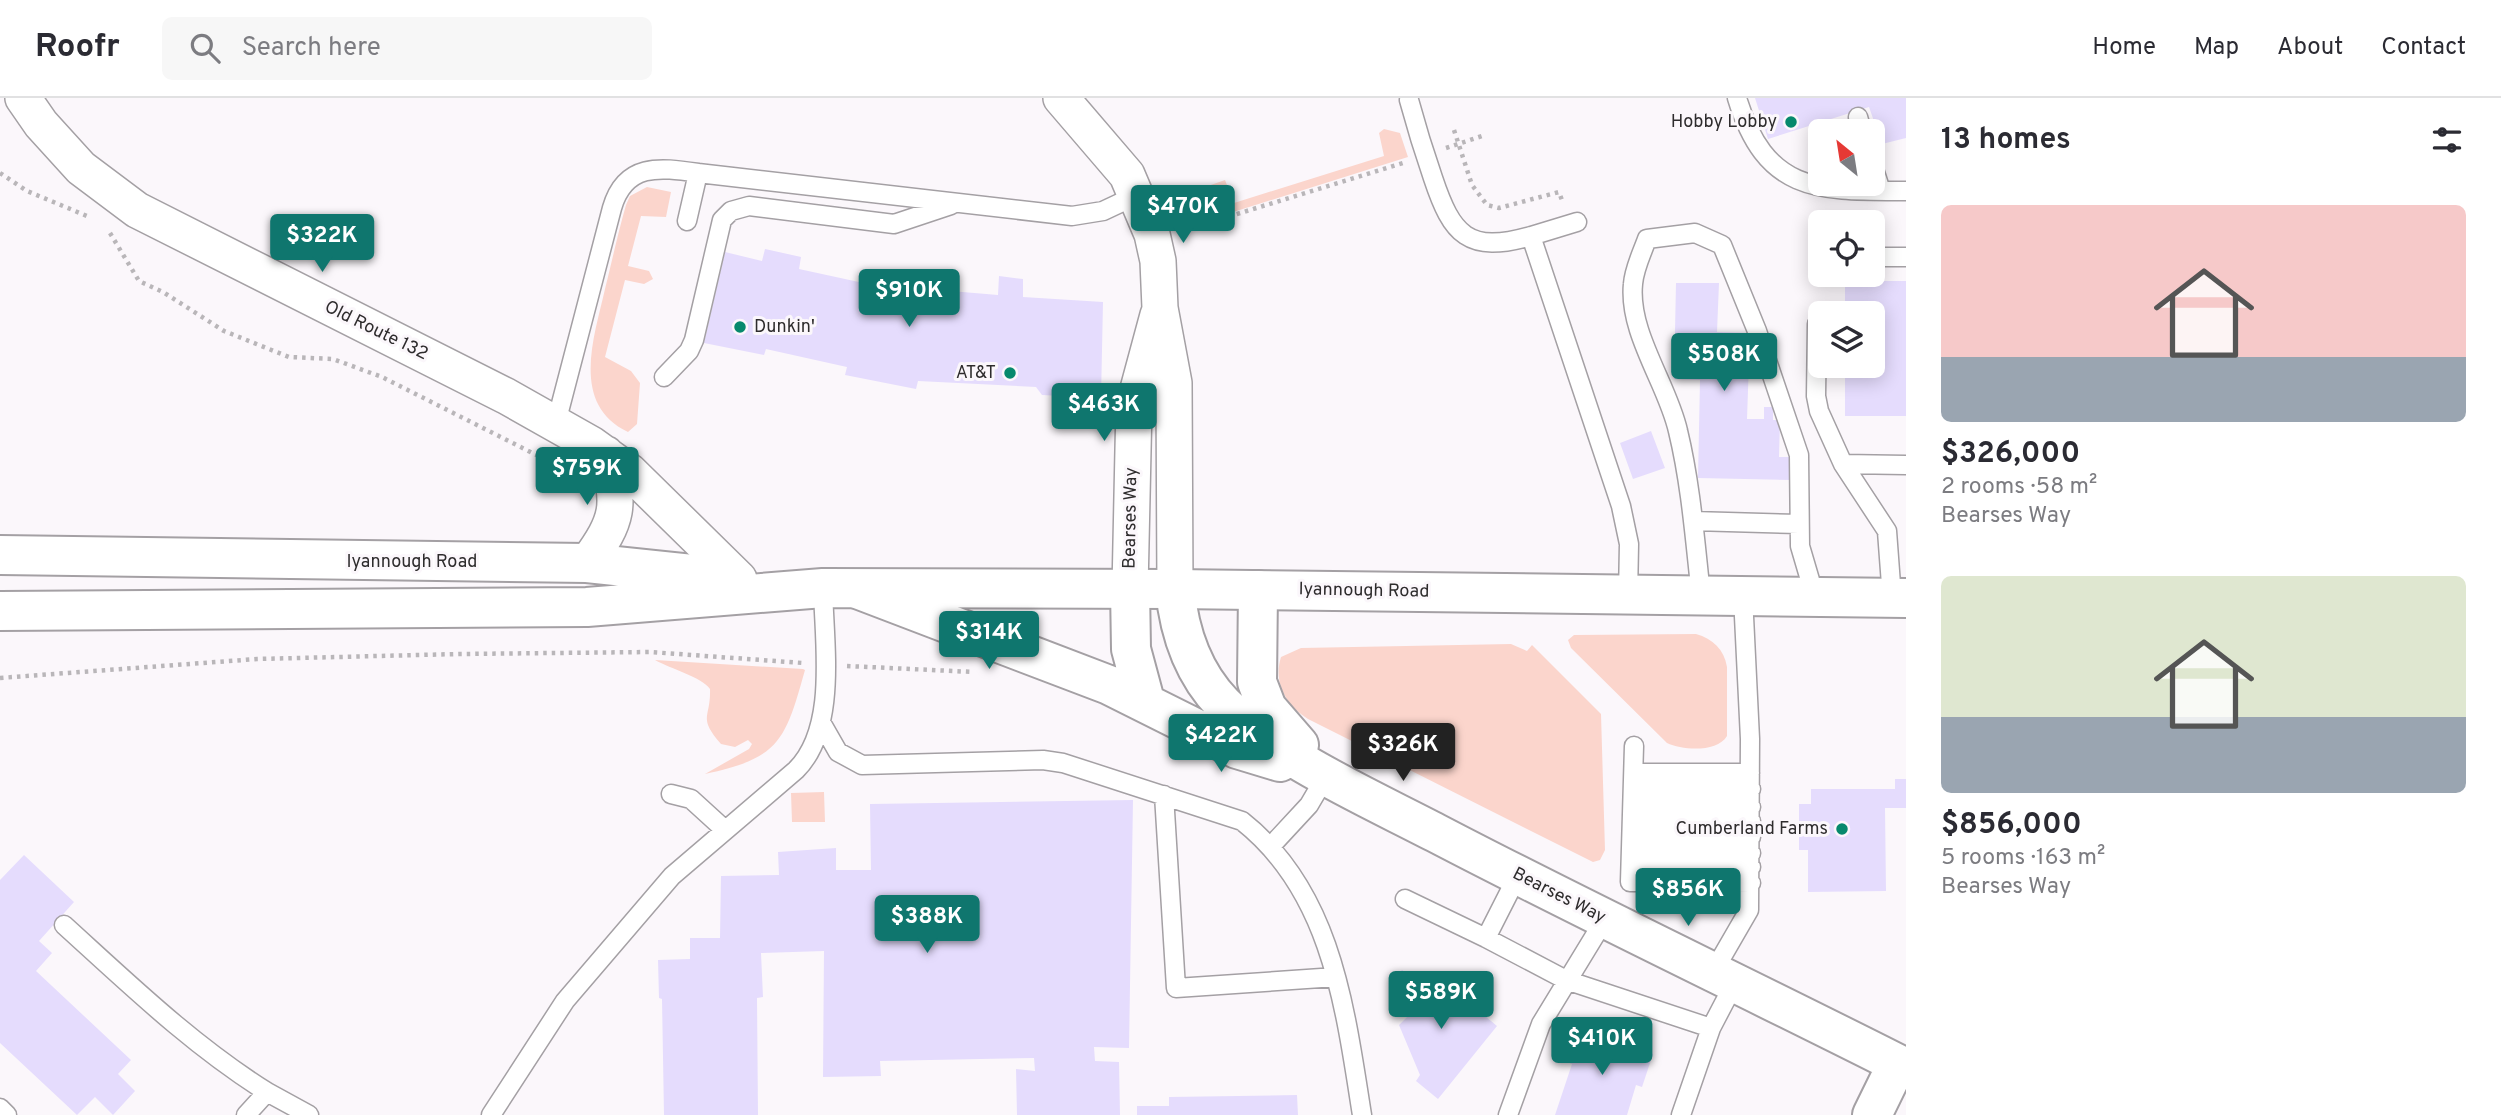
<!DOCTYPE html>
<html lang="en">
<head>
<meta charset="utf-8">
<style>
  body { margin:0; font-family:Overpass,sans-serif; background:#f7f7f7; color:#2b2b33; height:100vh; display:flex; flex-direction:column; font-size:26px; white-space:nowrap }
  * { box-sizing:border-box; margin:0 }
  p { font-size:23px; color:#7c7c81 }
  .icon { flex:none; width:38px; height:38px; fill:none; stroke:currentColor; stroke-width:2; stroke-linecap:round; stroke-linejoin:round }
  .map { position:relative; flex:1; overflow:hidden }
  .panel { display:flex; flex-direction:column; background:#fff; width:595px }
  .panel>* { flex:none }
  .needle { width:46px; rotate:330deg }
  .fabs { position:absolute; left:1808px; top:21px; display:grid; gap:14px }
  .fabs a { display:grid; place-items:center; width:77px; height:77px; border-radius:10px; background:#fff; box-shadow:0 4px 18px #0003; font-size:35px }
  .price { position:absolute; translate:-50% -60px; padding:0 16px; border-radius:7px; background:#0f766e; color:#fff; font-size:23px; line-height:46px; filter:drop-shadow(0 2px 4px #0008) }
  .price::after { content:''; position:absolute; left:50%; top:42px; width:21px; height:16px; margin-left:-10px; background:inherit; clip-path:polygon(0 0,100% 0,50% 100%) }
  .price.selected { background:#222; color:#fff }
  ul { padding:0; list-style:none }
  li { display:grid; align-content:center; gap:14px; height:371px; padding:0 35px }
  li span { display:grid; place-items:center; height:217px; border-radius:10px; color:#555 }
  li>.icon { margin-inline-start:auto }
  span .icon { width:126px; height:126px; fill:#fffc; stroke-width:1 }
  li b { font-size:30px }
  h2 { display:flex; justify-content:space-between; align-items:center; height:84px; padding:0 35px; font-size:30px }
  header { display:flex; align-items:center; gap:42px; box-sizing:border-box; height:98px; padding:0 35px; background:#fff; border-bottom:2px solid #e1e1e2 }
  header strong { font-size:33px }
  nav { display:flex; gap:38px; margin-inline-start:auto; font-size:24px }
  .search { width:490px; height:63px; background:#f7f7f7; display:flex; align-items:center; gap:18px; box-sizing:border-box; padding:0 24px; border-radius:10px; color:#7c7c81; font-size:26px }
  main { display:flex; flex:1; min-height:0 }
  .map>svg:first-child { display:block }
</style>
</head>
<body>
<header>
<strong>Roofr</strong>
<div class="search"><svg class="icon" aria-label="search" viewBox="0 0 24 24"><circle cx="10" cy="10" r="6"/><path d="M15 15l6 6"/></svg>Search here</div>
<nav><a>Home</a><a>Map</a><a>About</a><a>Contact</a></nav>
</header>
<main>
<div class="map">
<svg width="1906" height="1017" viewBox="0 0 1906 1017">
  <rect width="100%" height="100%" fill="#fbf7fb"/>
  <!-- green -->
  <path fill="#fbd5cc" d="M 1384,31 L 1400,35 L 1408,59 L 1192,127 L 1190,117 L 1196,105 L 1191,100 L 1205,89 L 1225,82 L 1234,105 L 1384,58 L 1379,35 Z
    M 647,89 L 671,94 L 666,119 L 641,118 L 628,168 L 649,173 L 653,181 L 644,186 L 625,182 L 605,259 L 631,273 L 640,285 L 637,326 L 628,334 C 570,306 594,240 605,191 C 612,163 618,135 626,107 L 630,98 Z
    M 1696,536 C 1713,541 1724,551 1727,569 L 1727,638 C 1717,655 1682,652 1667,645 L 1571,550 L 1568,542 L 1574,537 Z
    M 1511,546 L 1527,553 L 1532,547 L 1601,616 L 1605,752 L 1600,762 L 1593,764 L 1308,621 C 1286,607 1273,585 1281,559 L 1301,550 Z
    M 655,562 L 803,571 L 805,572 C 785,643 780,660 705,676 L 749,651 L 752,646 L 748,642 L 735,649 L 721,646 C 697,618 711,621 710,591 C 702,579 671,571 655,562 Z
    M 824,694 L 825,724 L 792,724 L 791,695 Z"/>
  <!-- building -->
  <path fill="#e5dcfd" d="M 1755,0 L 1906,0 L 1906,40 L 1882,46 L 1869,9 L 1768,41 Z
    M 765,151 L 801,159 L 799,171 L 868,186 L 998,197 L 999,178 L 1023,181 L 1023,199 L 1103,204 L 1101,300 L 1042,297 L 1036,289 L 918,283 L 916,291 L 845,277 L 847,269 L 766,251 L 764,257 L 704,245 L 725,154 L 762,163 Z
    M 1845,183 L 1906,183 L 1906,318 L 1845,318 L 1845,268 L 1872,268 L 1872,215 L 1845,215 Z
    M 1676,185 L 1719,185 L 1717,234 L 1750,235 L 1747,321 L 1764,321 L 1764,309 L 1773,309 L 1773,322 L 1780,322 L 1779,359 L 1793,359 L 1792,382 L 1698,380 L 1700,282 L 1674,281 Z
    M 1651,333 L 1665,370 L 1633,381 L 1620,345 Z
    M 1895,681 L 1906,681 L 1906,710 L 1885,710 L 1886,793 L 1808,794 L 1808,752 L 1799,752 L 1799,706 L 1811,706 L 1811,691 L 1895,691 Z
    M 1133,702 L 1129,950 L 1094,949 L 1095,963 L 1119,964 L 1120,1017 L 1017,1017 L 1016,971 L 1035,973 L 1034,960 L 880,963 L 881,978 L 823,979 L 824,853 L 761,855 L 763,899 L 757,900 L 758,1017 L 664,1017 L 662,901 L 659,900 L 658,862 L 690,861 L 690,840 L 720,840 L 721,778 L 779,777 L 778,754 L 836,750 L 836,772 L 871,772 L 870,706 Z
    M 24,757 L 74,804 L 39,843 L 52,855 L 36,873 L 131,962 L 118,976 L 135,993 L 113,1017 L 95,999 L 77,1017 L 0,945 L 0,782 Z
    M 1402,872 L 1420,886 L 1405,902 L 1415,911 L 1441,881 L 1454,892 L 1459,886 L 1471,897 L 1467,903 L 1497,928 L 1438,1001 L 1416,983 L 1420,977 L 1399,927 L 1410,916 L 1401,907 L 1398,911 L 1391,886 Z
    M 1577,932 L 1653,956 L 1642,989 L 1636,987 L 1627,1017 L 1555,1017 L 1572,966 L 1567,964 Z
    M 1297,997 L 1298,1017 L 1137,1017 L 1137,1008 L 1169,1008 L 1169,999 Z"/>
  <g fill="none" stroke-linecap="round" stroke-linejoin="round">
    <defs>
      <path id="lane" d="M 1737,0 C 1766,96 1819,93 1906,93
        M 1409,2 C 1416,28 1424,54 1433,80 C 1452,137 1468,156 1531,138 L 1621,408 L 1629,446 L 1628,498
        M 1858,19 L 1862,33
        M 1872,65 L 1881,93
        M 698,75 L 1072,118 L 1103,113 L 1137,97
        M 1531,138 L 1577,124
        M 1872,159 L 1906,159
        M 1817,226 L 1816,298 L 1819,313 L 1843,366 L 1887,433 L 1892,500
        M 664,279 L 689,253 L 694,242 L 722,122 L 731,113 L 749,108 L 894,126 L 951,107
        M 556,325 L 612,110 C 625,65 659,69 698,75 L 687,123
        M 1843,366 L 1906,367
        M 1693,423 L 1799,426
        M 1701,497 C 1695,443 1691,387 1678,333 C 1668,287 1628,235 1633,186 C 1634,171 1642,155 1647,141 L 1695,135 L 1722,147 L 1757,233 L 1799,357 L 1800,448 L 1815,499
        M 822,626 L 838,654 L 862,667 L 1043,662 L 1063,665 L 1242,723 C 1332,794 1345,910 1362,1017
        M 1634,648 L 1630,784 L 1751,785
        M 1634,675 L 1750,675
        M 1633,691 L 1751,691
        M 671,696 L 691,701 L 725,732
        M 1164,697 L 1176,890 L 1336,879
        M 1633,708 L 1751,709
        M 1633,722 L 1751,723
        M 1633,738 L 1751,739
        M 1271,748 L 1309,707 L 1326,678
        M 1632,753 L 1751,755
        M 1633,769 L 1751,769
        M 1518,777 L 1486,840 L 1566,882 L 1711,930
        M 1405,801 L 1486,840
        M 64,827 C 129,886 192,947 267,994
        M 1712,876 L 1749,812 L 1750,641 L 1743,498
        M 0,1010 L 7,1017
        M 246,1017 L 267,994 L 309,1017
        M 491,1017 L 565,903 L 672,778 L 796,672 C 838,630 824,545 823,490
        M 1508,1017 L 1541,926 L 1605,821
        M 1681,1017 L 1711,930 L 1734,886"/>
      <path id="street" d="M 23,0 L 41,26 L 81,70 L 137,112 L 506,298 L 591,346 L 630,374 L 739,481
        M 1061,0 L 1127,77 L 1152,136 L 1158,163 L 1160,210 L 1174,285 L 1175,491
        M 587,465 C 619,421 621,408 606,356
        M 1130,491 L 1134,306 L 1158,217"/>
      <path id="secondary" d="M 857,491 L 1109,587 L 1237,651 L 1280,664
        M 1130,491 L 1131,551 L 1145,603
        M 1175,491 C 1179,533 1193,575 1223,606 C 1274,658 1371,701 1436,735 C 1591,816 1750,891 1906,970
        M 1258,492 L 1257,584 L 1267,610 L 1299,647
        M 1872,1017 L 1897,966"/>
      <path id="primary" d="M 0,457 L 587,465 L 730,480
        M 0,513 L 587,509 L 823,490 L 1175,491 L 1906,500"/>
    </defs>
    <!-- lane casing -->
    <use href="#lane" stroke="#a4a0a4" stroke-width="21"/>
    <!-- street casing -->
    <use href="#street" stroke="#a4a0a4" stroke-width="38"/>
    <!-- secondary casing -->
    <use href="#secondary" stroke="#a4a0a4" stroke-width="42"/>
    <!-- primary casing -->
    <use href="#primary" stroke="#a4a0a4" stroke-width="42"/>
    <!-- path -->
    <path stroke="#b9b6b9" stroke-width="4.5" stroke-dasharray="3.5 5" stroke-linecap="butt" d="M 1454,32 L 1472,87 L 1487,107 L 1499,110 L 1559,94 L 1563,105
      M 1446,50 L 1485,37
      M 0,75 L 27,93 L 87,118
      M 1188,131 L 1403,65
      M 110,135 L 139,183 L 163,194 L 224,233 L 289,259 L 333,261 L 382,279 L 580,379
      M 847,568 L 974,574
      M 0,580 L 257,561 L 459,556 L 650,554 L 803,565"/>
    <!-- lane -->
    <use href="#lane" stroke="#fff" stroke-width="18"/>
    <!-- street -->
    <use href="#street" stroke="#fff" stroke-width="35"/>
    <!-- secondary -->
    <use href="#secondary" stroke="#fff" stroke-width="38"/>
    <!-- primary -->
    <use href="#primary" stroke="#fff" stroke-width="38"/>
  </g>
  <!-- markers -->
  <g fill="#06896d" stroke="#fbf7fb" stroke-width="2.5">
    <circle cx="1791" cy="24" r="7"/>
    <circle cx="740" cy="229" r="7"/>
    <circle cx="1010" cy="275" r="7"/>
    <circle cx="1842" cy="731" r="7"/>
  </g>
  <g text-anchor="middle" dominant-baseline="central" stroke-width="6" stroke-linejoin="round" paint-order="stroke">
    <!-- poi labels -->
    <g font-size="18" fill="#2e2c2d" stroke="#fbf7fb" text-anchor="end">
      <text x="1777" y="24">Hobby Lobby</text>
      <text x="754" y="229" text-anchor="start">Dunkin'</text>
      <text x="996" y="275">AT&amp;T</text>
      <text x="1828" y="731">Cumberland Farms</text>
    </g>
    <!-- street labels -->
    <g font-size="18" fill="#2e2c2d" stroke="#fbf7fb">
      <text transform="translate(376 233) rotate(26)">Old Route 132</text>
      <text transform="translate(1131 420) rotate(-89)">Bearses Way</text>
      <text x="412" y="464">Iyannough Road</text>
      <text transform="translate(1364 493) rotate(1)">Iyannough Road</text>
      <text transform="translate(1559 798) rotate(27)">Bearses Way</text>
    </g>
  </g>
</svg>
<div class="fabs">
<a><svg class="needle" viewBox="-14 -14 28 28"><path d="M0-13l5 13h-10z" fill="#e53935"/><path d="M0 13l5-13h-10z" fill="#7c7c81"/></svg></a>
<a><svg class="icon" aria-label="locate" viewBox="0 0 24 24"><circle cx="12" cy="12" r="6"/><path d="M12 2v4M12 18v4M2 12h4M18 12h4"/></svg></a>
<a><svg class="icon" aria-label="layers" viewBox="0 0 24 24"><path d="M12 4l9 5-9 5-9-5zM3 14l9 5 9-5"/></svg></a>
</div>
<b class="price" style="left:1183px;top:147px">$470K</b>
<b class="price" style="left:322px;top:176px">$322K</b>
<b class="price" style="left:909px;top:231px">$910K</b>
<b class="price" style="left:1724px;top:295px">$508K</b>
<b class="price" style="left:1104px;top:345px">$463K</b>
<b class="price" style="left:587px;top:409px">$759K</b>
<b class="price" style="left:989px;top:573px">$314K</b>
<b class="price" style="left:1221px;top:676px">$422K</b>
<b class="price selected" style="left:1403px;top:685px">$326K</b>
<b class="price" style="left:1688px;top:830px">$856K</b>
<b class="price" style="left:927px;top:857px">$388K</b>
<b class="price" style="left:1441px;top:933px">$589K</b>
<b class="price" style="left:1602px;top:979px">$410K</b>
</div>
<section class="panel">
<h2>13 homes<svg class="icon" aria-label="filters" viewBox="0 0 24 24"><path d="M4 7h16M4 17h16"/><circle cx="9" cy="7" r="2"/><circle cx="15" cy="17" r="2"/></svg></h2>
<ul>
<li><span style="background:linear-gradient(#f6c9c9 70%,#9aa5b1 0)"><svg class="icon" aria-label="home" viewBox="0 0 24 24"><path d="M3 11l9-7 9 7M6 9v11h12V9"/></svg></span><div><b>$326,000</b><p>2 rooms · 58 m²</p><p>Bearses Way</p></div></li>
<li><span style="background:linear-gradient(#dfe7d0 65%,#9aa5b1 0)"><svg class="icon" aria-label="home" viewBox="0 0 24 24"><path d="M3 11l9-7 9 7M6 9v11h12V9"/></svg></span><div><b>$856,000</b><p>5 rooms · 163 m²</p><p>Bearses Way</p></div></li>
</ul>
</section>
</main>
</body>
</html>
